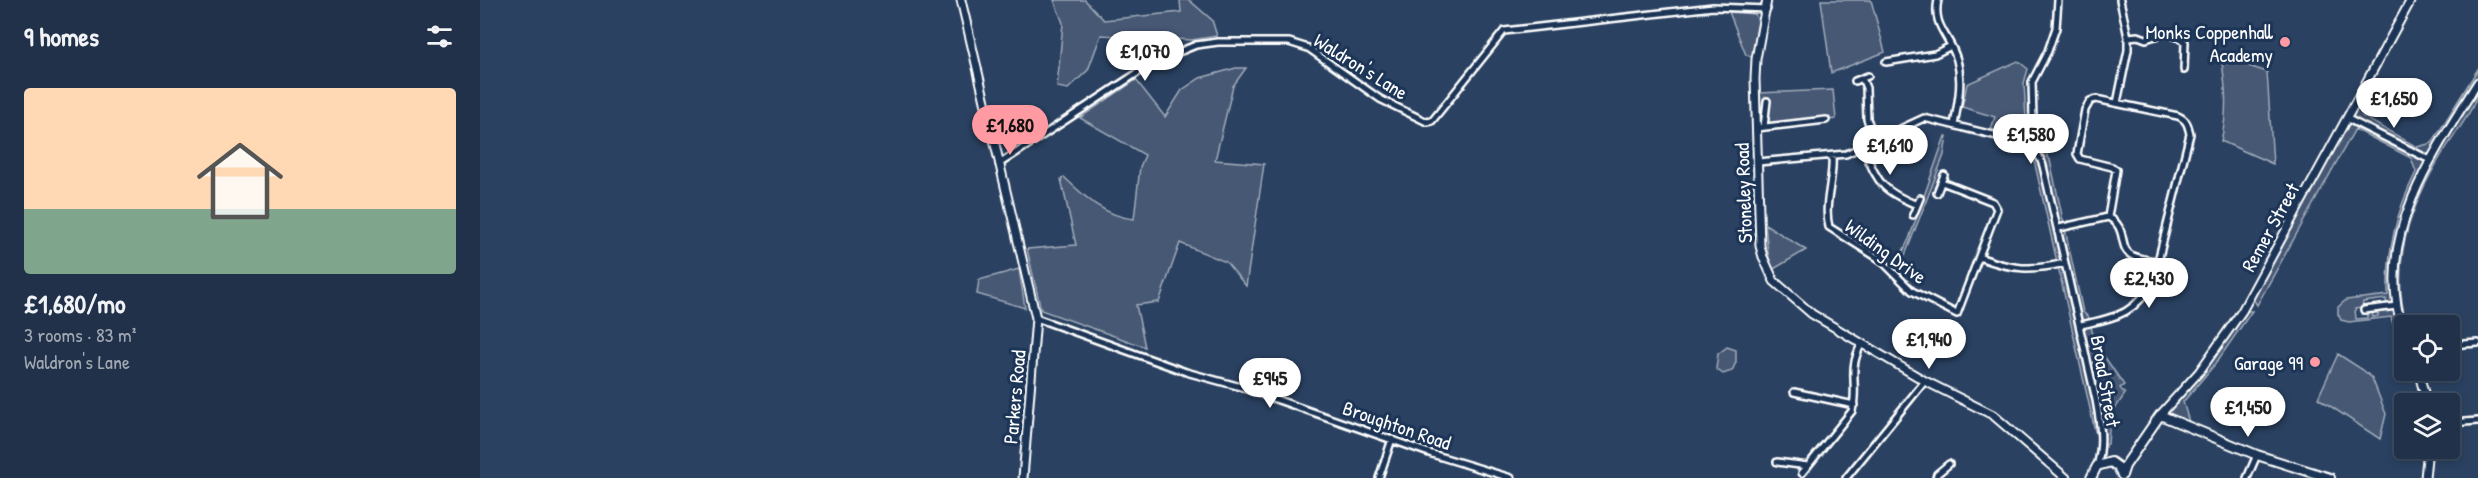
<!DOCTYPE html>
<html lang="en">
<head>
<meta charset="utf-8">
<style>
  body { margin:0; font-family:"Patrick Hand",sans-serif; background:#283950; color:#f1f3f6; height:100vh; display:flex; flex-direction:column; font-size:22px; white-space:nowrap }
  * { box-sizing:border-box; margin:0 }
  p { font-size:20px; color:#a2a9b4 }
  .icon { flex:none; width:33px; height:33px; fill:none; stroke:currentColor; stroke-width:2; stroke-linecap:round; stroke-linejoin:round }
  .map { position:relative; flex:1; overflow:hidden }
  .sheet { display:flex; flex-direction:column; background:#203149; width:480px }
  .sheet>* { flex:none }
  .tools { position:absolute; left:1914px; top:315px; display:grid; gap:12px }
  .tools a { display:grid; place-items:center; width:66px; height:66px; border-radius:6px; background:#203149; box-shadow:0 3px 9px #0003,0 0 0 2px #3d4c61; font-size:30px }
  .price { position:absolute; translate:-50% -51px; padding:0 14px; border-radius:21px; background:#fff; color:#222; font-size:20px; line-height:39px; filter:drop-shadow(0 2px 3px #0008) }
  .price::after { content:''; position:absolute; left:50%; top:36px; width:18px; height:14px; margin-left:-9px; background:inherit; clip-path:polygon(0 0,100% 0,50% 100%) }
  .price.on { background:#ff9aa2; color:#111 }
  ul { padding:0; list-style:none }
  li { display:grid; align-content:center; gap:12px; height:318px; padding:0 24px }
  li span { display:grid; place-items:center; height:186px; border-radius:6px; color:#555 }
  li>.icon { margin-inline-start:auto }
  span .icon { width:108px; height:108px; fill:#fffc; stroke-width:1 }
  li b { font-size:26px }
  h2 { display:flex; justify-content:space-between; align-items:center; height:72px; padding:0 24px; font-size:26px }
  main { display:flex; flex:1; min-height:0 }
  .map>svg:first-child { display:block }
</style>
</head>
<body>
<main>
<section class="sheet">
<h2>9 homes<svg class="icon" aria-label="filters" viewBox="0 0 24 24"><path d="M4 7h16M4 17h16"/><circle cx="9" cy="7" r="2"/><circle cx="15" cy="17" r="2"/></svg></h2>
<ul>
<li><span style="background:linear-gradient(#ffd9b3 65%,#7fa58c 0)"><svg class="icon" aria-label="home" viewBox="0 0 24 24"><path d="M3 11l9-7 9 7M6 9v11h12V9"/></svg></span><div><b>£1,680/mo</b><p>3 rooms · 83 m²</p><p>Waldron's Lane</p></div></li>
</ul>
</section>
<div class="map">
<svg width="1998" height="478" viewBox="0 0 1998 478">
  <rect width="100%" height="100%" fill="#2a4161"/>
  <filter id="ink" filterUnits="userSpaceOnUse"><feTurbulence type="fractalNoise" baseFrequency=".0167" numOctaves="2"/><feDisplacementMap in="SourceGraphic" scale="12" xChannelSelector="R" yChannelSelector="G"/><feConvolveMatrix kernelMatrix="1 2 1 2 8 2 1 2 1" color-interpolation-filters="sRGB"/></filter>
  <g filter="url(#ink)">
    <!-- green -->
    <path fill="#465975" stroke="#a2acba" stroke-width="1.5" fill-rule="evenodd" d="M 574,0 L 605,0 L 624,20 L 701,12 L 700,0 L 709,0 L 732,20 L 737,36 L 712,40 L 621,35 L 608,70 L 588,89 L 577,87 L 583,23 Z
      M 1341,0 L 1391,0 L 1405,52 L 1351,73 Z
      M 1249,12 L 1275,14 L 1278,21 L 1272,57 L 1266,55 Z
      M 1741,57 L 1787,72 L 1793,164 L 1741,141 C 1748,112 1746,86 1741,57 Z
      M 1538,61 L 1548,69 L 1544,83 L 1546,119 L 1528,134 L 1511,129 L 1515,117 L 1482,107 L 1487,84 Z
      M 756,68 L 766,68 L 753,86 L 735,160 L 784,164 L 766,286 L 746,262 L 700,243 L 679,302 L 656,305 L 665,347 L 561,310 L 547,249 L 596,245 L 581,179 L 584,177 C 605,197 624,216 654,219 L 660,167 L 665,155 L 600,118 L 656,80 L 685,117 L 702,90 L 720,78 Z
      M 1998,69 C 1998,76 1998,85 1998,92 C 1993,113 1970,140 1959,159 C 1929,209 1910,268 1927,325 L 1924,326 L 1924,361 L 1911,317 L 1869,322 L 1861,320 L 1858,314 L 1858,307 L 1866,300 L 1908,295 C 1907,250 1916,212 1936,172 L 1931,158 L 1875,129 L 1777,305 L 1771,296 L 1875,105 L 1879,107 L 1882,116 L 1937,147 L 1952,143 ZM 1906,299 L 1907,310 L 1898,312 L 1898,316 L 1893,317 L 1892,309 L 1887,310 L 1887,318 L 1876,319 L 1875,309 L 1882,308 L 1883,302 Z
      M 1353,90 L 1356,119 L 1277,128 L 1279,93 Z
      M 1480,126 L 1553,148 L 1561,145 L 1570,160 L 1603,312 L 1613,322 L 1611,327 L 1619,358 L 1624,356 L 1644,385 L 1640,388 L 1645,394 L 1630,416 L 1628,444 L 1621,447 L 1615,431 L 1554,160 L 1543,147 L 1486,133 L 1478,130 Z
      M 1465,136 L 1467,136 L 1464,155 L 1417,276 L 1413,271 L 1429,239 Z
      M 1285,224 L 1326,250 L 1292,270 L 1288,253 Z
      M 539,269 L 545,308 L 497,294 L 499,280 Z
      M 1762,311 L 1772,311 L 1736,363 L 1703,402 L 1709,422 L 1706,427 L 1680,415 L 1719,372 Z
      M 1247,347 L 1256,350 L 1256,362 L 1252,371 L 1243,374 L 1236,369 L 1238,354 Z
      M 1858,354 L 1883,370 L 1892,378 L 1906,414 L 1900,439 L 1838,398 Z"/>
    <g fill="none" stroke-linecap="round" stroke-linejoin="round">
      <defs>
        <path id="minor" d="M 1458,0 C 1452,27 1470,35 1477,60 C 1483,82 1478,103 1474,125
          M 1648,37 L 1658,36 L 1666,39 C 1679,34 1694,32 1705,42 L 1704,70
          M 1406,62 L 1455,54 L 1471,46
          M 1382,78 L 1386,88 L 1387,119 L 1396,141
          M 1375,81 L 1388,76
          M 1637,103 L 1648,50 L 1648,37 L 1640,0
          M 1868,119 L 1950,160
          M 1284,127 L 1287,101
          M 1277,128 L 1346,120
          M 1546,143 L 1553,119 L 1552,82 L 1568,51 L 1576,28 L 1578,0
          M 1383,148 C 1399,183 1400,190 1437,205
          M 1352,157 C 1354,180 1343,204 1349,227 L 1401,260 L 1432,291 L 1477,314 L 1517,209 L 1513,202 L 1462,182
          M 1278,162 L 1366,154 L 1444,118 L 1546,143 C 1555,150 1560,155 1563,166 L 1616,400 C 1620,422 1624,443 1617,466
          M 519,164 L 674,62 L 716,45 L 738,42 L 809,42 L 828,48 L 900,99 L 947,122 L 952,121 L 1024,31 L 1233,7 L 1287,9
          M 1457,193 L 1464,175
          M 1433,215 L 1440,198
          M 1579,228 L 1628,217
          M 1499,257 C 1533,270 1551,271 1585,263
          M 1884,310 L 1917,306
          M 556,318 L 706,372 L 761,387 L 952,454 L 1031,478
          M 1601,325 C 1635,317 1655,315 1673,281 L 1710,134 C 1708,125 1707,120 1698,116 L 1616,99 L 1610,101 L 1605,110 L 1597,154 L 1600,159 L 1632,167 L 1636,170 L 1628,217 C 1649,227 1637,249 1653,256 C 1660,259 1669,260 1677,261
          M 1970,345 L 1998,343
          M 1314,392 L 1374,405
          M 1970,423 L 1998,421
          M 1297,462 L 1328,466
          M 1322,473 L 1372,411 C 1379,385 1367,372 1381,345
          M 899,478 L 912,439
          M 1366,478 L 1445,381
          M 1456,478 L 1457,474 L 1469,464
          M 1767,478 L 1777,455"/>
        <path id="tertiary" d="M 481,0 L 556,318 L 543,478
          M 1287,0 L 1276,59 L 1275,79 L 1280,246 L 1283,257 L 1294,281 L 1332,314 L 1445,381 L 1513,415 L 1586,478
          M 1924,332 C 1922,323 1918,314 1917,306 C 1903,223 1957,148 1998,82
          M 1938,370 L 1947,404
          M 1680,415 L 1719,372 L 1762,311 L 1931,0
          M 1945,478 L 1948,448"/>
        <path id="secondary" d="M 1642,475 L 1645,466 L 1680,415 L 1777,455 L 1850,478
          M 1611,478 L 1617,466 L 1631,462 L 1638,467 L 1642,475"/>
      </defs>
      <!-- minor casing -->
      <use href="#minor" stroke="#fff" stroke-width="10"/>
      <!-- tertiary casing -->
      <use href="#tertiary" stroke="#fff" stroke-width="11"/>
      <!-- secondary casing -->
      <use href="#secondary" stroke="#fff" stroke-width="12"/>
      <!-- minor -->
      <use href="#minor" stroke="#1d3557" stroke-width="5"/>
      <!-- tertiary -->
      <use href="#tertiary" stroke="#1d3557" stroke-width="7"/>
      <!-- secondary -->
      <use href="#secondary" stroke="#1d3557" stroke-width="8"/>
    </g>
  </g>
  <!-- markers -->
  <g fill="#ff9aa2" stroke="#1d3557" stroke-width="2">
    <circle cx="1805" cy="42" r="6"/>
    <circle cx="1835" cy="362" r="6"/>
  </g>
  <g text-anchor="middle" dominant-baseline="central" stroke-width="6" stroke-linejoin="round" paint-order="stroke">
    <!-- poi labels -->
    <g font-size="20" fill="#fff" stroke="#1d3557" text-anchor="end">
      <text x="1793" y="31">Monks Coppenhall<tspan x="1793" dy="23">Academy</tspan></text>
      <text x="1823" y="362">Garage 99</text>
    </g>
    <!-- street labels -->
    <g font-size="20" fill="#fff" stroke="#1d3557">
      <text transform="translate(881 66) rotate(32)">Waldron's Lane</text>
      <text transform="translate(1263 193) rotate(-92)">Stoneley Road</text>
      <text transform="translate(1790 227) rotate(-61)">Remer Street</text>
      <text transform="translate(1406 251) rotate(36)">Wilding Drive</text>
      <text transform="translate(1626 381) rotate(80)">Broad Street</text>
      <text transform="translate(534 397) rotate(-85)">Parkers Road</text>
      <text transform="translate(917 425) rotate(19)">Broughton Road</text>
    </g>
  </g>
</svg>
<div class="tools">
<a><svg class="icon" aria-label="locate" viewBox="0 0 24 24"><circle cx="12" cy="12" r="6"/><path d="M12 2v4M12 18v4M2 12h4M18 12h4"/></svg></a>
<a><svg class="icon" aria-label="layers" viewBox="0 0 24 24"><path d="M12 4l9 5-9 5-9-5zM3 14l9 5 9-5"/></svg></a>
</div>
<b class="price" style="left:665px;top:82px">£1,070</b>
<b class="price" style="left:1914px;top:129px">£1,650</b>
<b class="price on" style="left:530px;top:156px">£1,680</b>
<b class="price" style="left:1551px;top:165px">£1,580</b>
<b class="price" style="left:1410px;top:176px">£1,610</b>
<b class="price" style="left:1669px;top:309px">£2,430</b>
<b class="price" style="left:1449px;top:370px">£1,940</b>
<b class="price" style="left:790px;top:409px">£945</b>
<b class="price" style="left:1768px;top:438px">£1,450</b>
</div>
</main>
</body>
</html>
